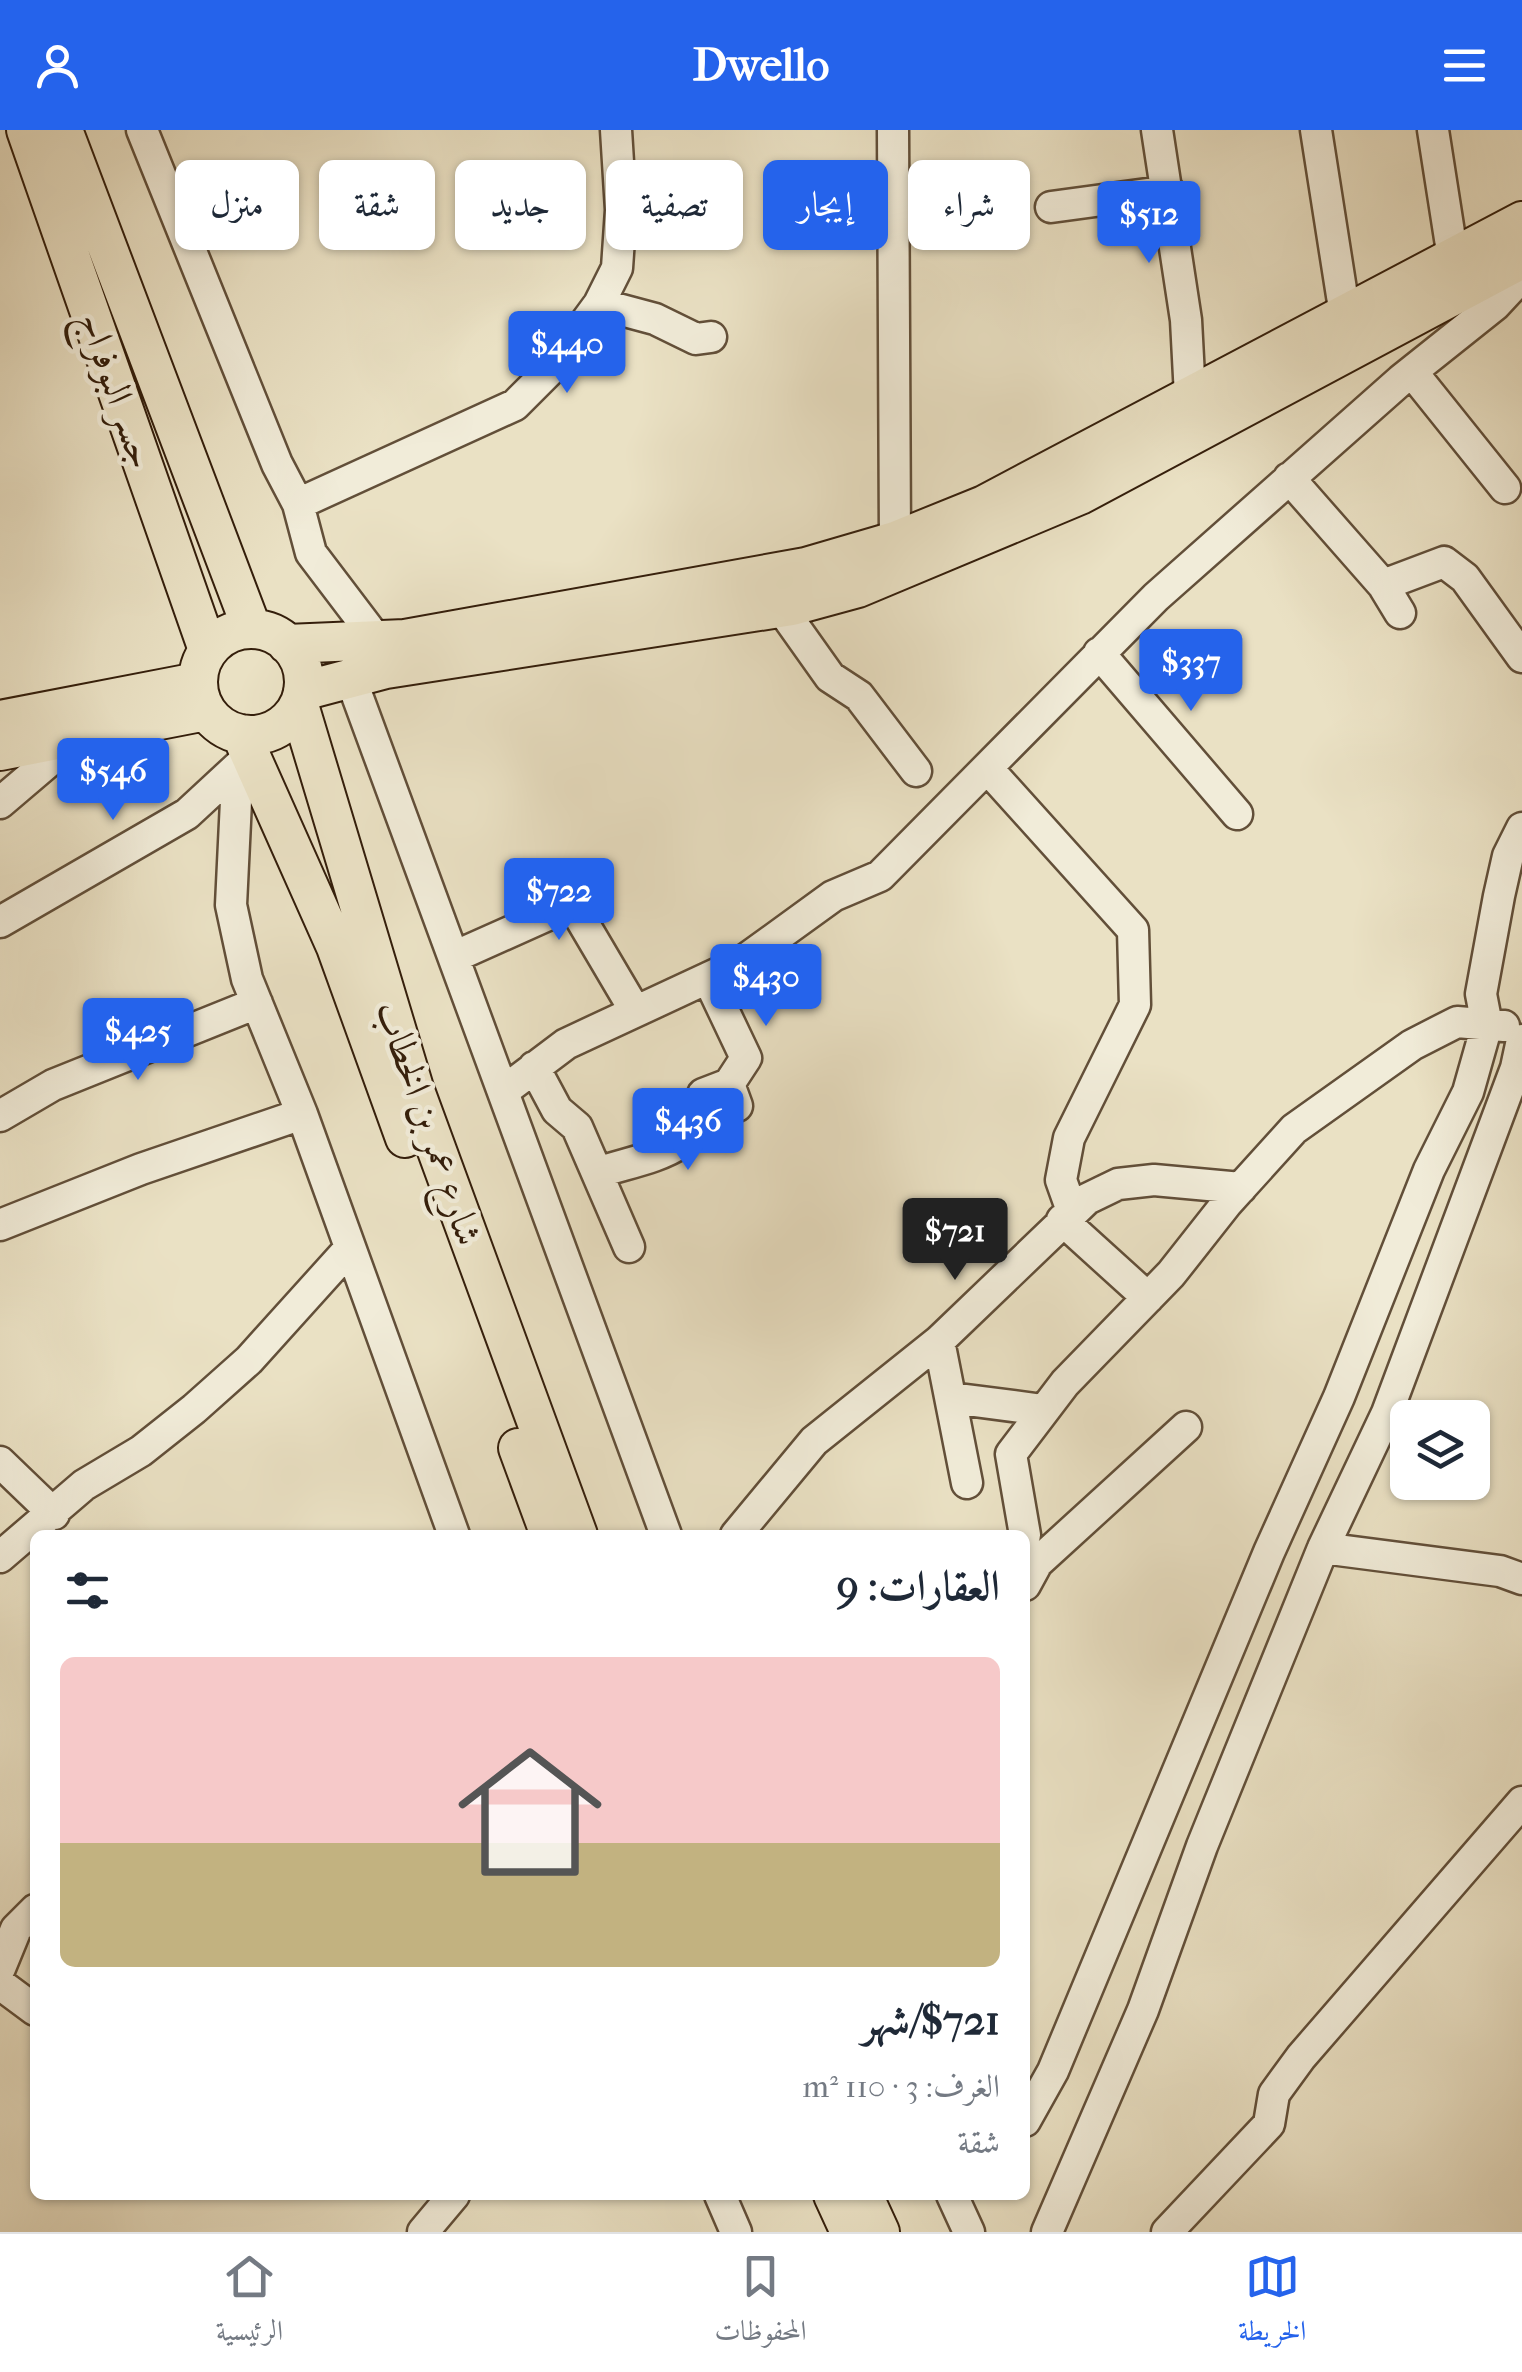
<!DOCTYPE html>
<html lang="ar">
<head>
<meta charset="utf-8">
<style>
  body { margin:0; font-family:"IM FELL French Canon",Amiri,serif; background:#f6f6f7; color:#1f2937; direction:rtl; height:100vh; display:flex; flex-direction:column; font-size:38px; white-space:nowrap }
  * { box-sizing:border-box; margin:0 }
  p { font-size:32px; color:#747a83 }
  .icon { flex:none; width:55px; height:55px; fill:none; stroke:currentColor; stroke-width:2; stroke-linecap:round; stroke-linejoin:round }
  .map { position:relative; flex:1; overflow:hidden; direction:ltr }
  .drawer { position:absolute; left:30px; top:1400px; width:1000px; height:670px; display:flex; flex-direction:column; background:#fff; border-radius:15px; box-shadow:0 2px 8px #0004; direction:rtl }
  .drawer>* { flex:none }
  .guide { position:absolute; left:30px; top:30px; width:1000px; height:90px; direction:rtl; display:flex; gap:20px }
  .buttons { position:absolute; left:1390px; top:1270px; display:grid; gap:20px }
  .buttons a { display:grid; place-items:center; width:100px; height:100px; border-radius:15px; background:#fff; box-shadow:0 2px 8px #0004; font-size:50px }
  .price { position:absolute; translate:-50% -85px; padding:0 22px; border-radius:10px; background:#2563eb; color:#fff; font-size:32px; line-height:65px; filter:drop-shadow(0 2px 5px #0008) }
  .price::after { content:''; position:absolute; left:50%; top:60px; width:30px; height:22px; margin-left:-15px; background:inherit; clip-path:polygon(0 0,100% 0,50% 100%) }
  .price.active { background:#222; color:#fff }
  ul { padding:0; list-style:none }
  li { display:grid; align-content:center; gap:20px; height:530px; padding:0 30px }
  li span { display:grid; place-items:center; height:310px; border-radius:15px; color:#555 }
  li>.icon { margin-inline-start:auto }
  span .icon { width:180px; height:180px; fill:#fffc; stroke-width:1 }
  li b { font-size:42px }
  h2 { display:flex; justify-content:space-between; align-items:center; height:120px; padding:0 30px; font-size:42px }
  .pill { padding:0 35px; border-radius:15px; background:#fff; box-shadow:0 2px 8px #0004; font-size:35px; line-height:90px }
  .pill.active { background:#2563eb; color:#fff }
  header { display:flex; justify-content:space-between; align-items:center; height:130px; padding:0 30px; background:#2563eb; color:#fff; font-size:45px; font-weight:700 }
  .dock { display:flex; justify-content:space-around; align-items:center; height:140px; border-top:2px solid #e0e1e3; background:#fff; font-size:28px; color:#747a83 }
  .dock a { display:grid; justify-items:center; gap:5px }
  .dock .active { color:#2563eb }
  .map>svg:first-child { display:block }
</style>
</head>
<body>
<header><svg class="icon" aria-label="menu" viewBox="0 0 24 24"><path d="M4 6h16M4 12h16M4 18h16"/></svg>Dwello<svg class="icon" aria-label="person" viewBox="0 0 24 24"><circle cx="12" cy="8" r="4"/><path d="M4 21q1-7 8-7t8 7"/></svg></header>
<div class="map">
<svg width="1522" height="2102" viewBox="0 0 1522 2102">
  <rect width="100%" height="100%" fill="#eae1c4"/>
  <filter id="stains"><feTurbulence type="fractalNoise" baseFrequency=".002" numOctaves="4"/><feColorMatrix values="0 0 0 0 .2 0 0 0 0 .09 0 0 0 0 .02 0 0 0 .5 -.17"/></filter>
  <radialGradient id="worn" r=".72"><stop offset=".6" stop-color="#630" stop-opacity="0"/><stop offset="1" stop-color="#630" stop-opacity=".3"/></radialGradient>
  <g fill="none" stroke-linecap="round" stroke-linejoin="round">
    <defs>
      <path id="minor" d="M 142,0 L 277,334 L 298,374 L 311,423 L 377,510
        M 893,0 L 895,411
        M 1157,0 L 1186,190 L 1190,266
        M 1316,0 L 1345,185
        M 1433,0 L 1453,128
        M 1051,77 L 1169,61
        M 599,174 L 655,189 L 696,209 L 711,207
        M 1412,242 L 1505,358
        M 1289,348 L 1383,455 L 1400,483
        M 298,374 L 515,275 L 552,238 L 599,174 L 617,138 L 621,80 L 616,0
        M 1383,455 L 1444,432 L 1465,448 L 1522,527
        M 781,478 L 830,547 L 859,566 L 916,641
        M 1099,523 L 1237,684
        M 351,549 L 666,1405
        M 987,638 L 1133,800 L 1135,875 L 1069,1008 L 1061,1050 L 1072,1081
        M 230,645 L 236,671 L 231,775 L 247,849 L 302,984 L 454,1405
        M 0,673 L 74,610
        M 0,792 L 187,684 L 241,634
        M 456,826 L 552,783 L 575,779 L 634,879
        M 708,848 L 746,928 L 729,954 L 737,976
        M 534,937 L 557,980 L 577,997 L 629,1117
        M 505,960 L 566,914 L 742,832 L 833,766 L 880,746 L 1156,467 L 1401,250 L 1495,175 L 1522,146
        M 0,986 L 53,955 L 257,873
        M 597,1043 C 643,1027 707,1023 703,964 L 729,954
        M 1062,1090 L 1148,1168
        M 0,1095 L 141,1039 L 302,984
        M 939,1211 L 967,1353
        M 951,1268 L 1043,1280
        M 0,1332 L 54,1384
        M 736,1405 L 814,1311 L 939,1211 L 1087,1069 L 1118,1054 L 1154,1050 L 1241,1058
        M 1025,1405 L 1011,1324 L 1065,1253 L 1171,1144 L 1227,1073 L 1294,999 L 1412,915 L 1457,892 L 1504,896
        M 1323,1418 L 1500,1441 L 1522,1449
        M 0,1427 L 84,1355 L 141,1321 L 194,1279 L 249,1230 L 350,1118
        M 1025,1455 L 1037,1433 L 1186,1297
        M 0,1838 L 16,1799 L 35,1780
        M 0,1854 L 35,1880
        M 1025,1991 L 1053,1941 L 1269,1422 L 1339,1267 L 1429,1040 L 1468,962 L 1487,895 L 1481,864 L 1499,766 L 1508,726 L 1522,698
        M 720,2065 L 736,2102
        M 952,2065 L 969,2102
        M 423,2102 L 454,2065
        M 1047,2102 L 1143,1880 L 1202,1716 L 1323,1418 L 1387,1283 L 1516,938 L 1522,910
        M 1167,2102 L 1269,1994 L 1274,1964 L 1301,1927 L 1522,1672"/>
      <path id="major" d="M 26,0 L 208,520
        M 63,0 L 252,499
        M198 552a53 53 0 1 1 106 0a53 53 0 1 1-106 0Z
        M 287,514 L 405,509 L 806,437 L 895,411 L 984,375 L 1522,91
        M 303,561 L 386,539 L 792,476 L 858,458 L 1080,365 L 1522,129
        M 299,575 L 414,958 L 578,1405
        M 0,590 L 197,552
        M 241,604 L 336,817 L 405,1008
        M 0,621 L 206,581
        M 518,1318 L 550,1405
        M 833,2065 L 850,2102
        M 863,2065 L 880,2102"/>
    </defs>
    <!-- minor casing -->
    <use href="#minor" stroke="#624f39" stroke-width="35"/>
    <!-- major casing -->
    <use href="#major" stroke="#341e0b" stroke-width="42"/>
    <!-- minor -->
    <use href="#minor" stroke="#f1ecd9" stroke-width="30"/>
    <!-- major -->
    <use href="#major" stroke="#eae1c4" stroke-width="38"/>
  </g>
  <g text-anchor="middle" dominant-baseline="central" stroke-width="9" stroke-linejoin="round" paint-order="stroke">
    <!-- street labels -->
    <g font-size="38" fill="#341e0b" stroke="#f1ecd9">
      <text transform="translate(117 260) rotate(71)">جسر البوفراج</text>
      <text transform="translate(429 993) rotate(71)">شارع عمر بن الخطاب</text>
    </g>
  </g>
  <rect width="100%" height="100%" filter="url(#stains)"/>
  <rect width="100%" height="100%" fill="url(#worn)"/>
</svg>
<div class="buttons">
<a><svg class="icon" aria-label="layers" viewBox="0 0 24 24"><path d="M12 4l9 5-9 5-9-5zM3 14l9 5 9-5"/></svg></a>
</div>
<b class="price" style="left:1149px;top:136px">$512</b>
<b class="price" style="left:567px;top:266px">$440</b>
<b class="price" style="left:1191px;top:584px">$337</b>
<b class="price" style="left:113px;top:693px">$546</b>
<b class="price" style="left:559px;top:813px">$722</b>
<b class="price" style="left:766px;top:899px">$430</b>
<b class="price" style="left:138px;top:953px">$425</b>
<b class="price" style="left:688px;top:1043px">$436</b>
<b class="price active" style="left:955px;top:1153px">$721</b>
<div class="guide">
<a class="pill">شراء</a>
<a class="pill active">إيجار</a>
<a class="pill">تصفية</a>
<a class="pill">جديد</a>
<a class="pill">شقة</a>
<a class="pill">منزل</a>
</div>
<section class="drawer">
<h2>العقارات: 9<svg class="icon" aria-label="filters" viewBox="0 0 24 24"><path d="M4 7h16M4 17h16"/><circle cx="9" cy="7" r="2"/><circle cx="15" cy="17" r="2"/></svg></h2>
<ul>
<li><span style="background:linear-gradient(#f6c9c9 60%,#c2b280 0)"><svg class="icon" aria-label="home" viewBox="0 0 24 24"><path d="M3 11l9-7 9 7M6 9v11h12V9"/></svg></span><div><b>$721/شهر</b><p>الغرف: 3 · 110 m²</p><p>شقة</p></div></li>
</ul>
</section>
</div>
<nav class="dock">
<a class="active"><svg class="icon" aria-label="map" viewBox="0 0 24 24"><path d="M3 6l6-2 6 2 6-2v14l-6 2-6-2-6 2zM9 4v14M15 6v14"/></svg>الخريطة</a>
<a><svg class="icon" aria-label="saved" viewBox="0 0 24 24"><path d="M7 4h10v16l-5-4-5 4z"/></svg>المحفوظات</a>
<a><svg class="icon" aria-label="home" viewBox="0 0 24 24"><path d="M3 11l9-7 9 7M6 9v11h12V9"/></svg>الرئيسية</a>
</nav>
</body>
</html>
